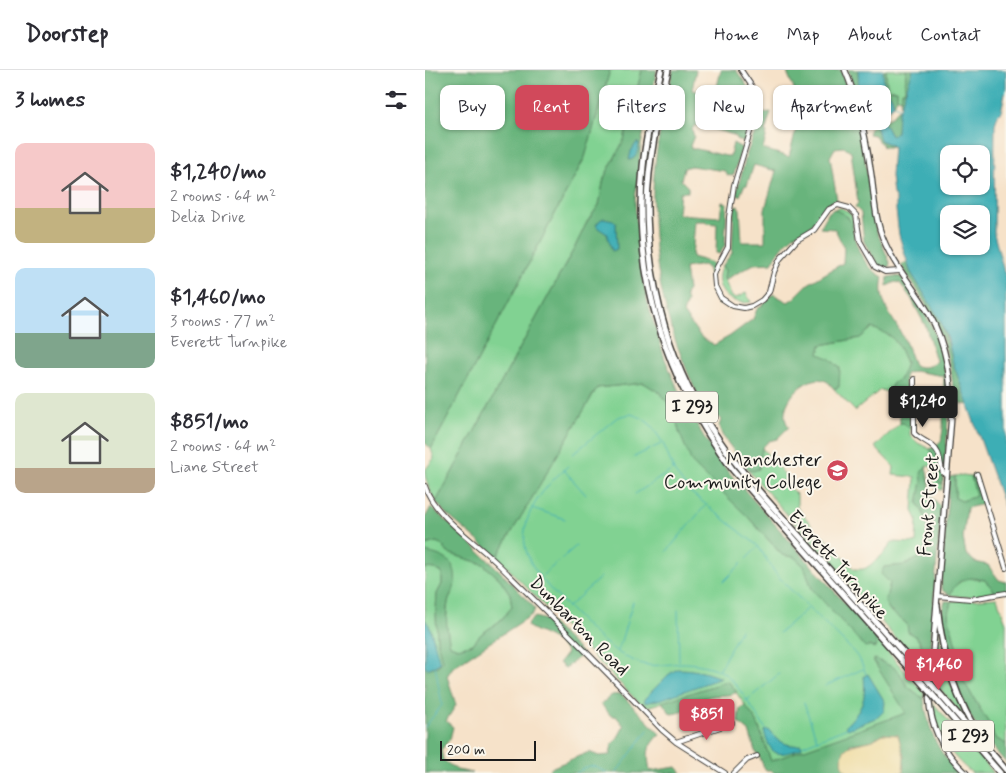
<!DOCTYPE html>
<html lang="en">
<head>
<meta charset="utf-8">
<style>
  body { margin:0; font-family:Mynerve,sans-serif; background:#f2f2f3; color:#2b2b33; height:100vh; display:flex; flex-direction:column; font-size:19px; white-space:nowrap }
  * { box-sizing:border-box; margin:0 }
  p { font-size:16px; color:#7c7c81 }
  .icon { flex:none; width:28px; height:28px; fill:none; stroke:currentColor; stroke-width:2; stroke-linecap:round; stroke-linejoin:round }
  .map { position:relative; flex:1; overflow:hidden }
  .panel { display:flex; flex-direction:column; background:#fff; width:425px }
  .panel>* { flex:none }
  .banner { position:absolute; left:15px; top:15px; width:475px; height:45px; display:flex; gap:10px }
  .fabs { position:absolute; left:515px; top:75px; display:grid; gap:10px }
  .fabs a { display:grid; place-items:center; width:50px; height:50px; border-radius:10px; background:#fff; box-shadow:0 1px 4px #0004; font-size:25px }
  .scale { position:absolute; left:15px; bottom:12px; width:96px; box-sizing:border-box; padding-left:5px; border:2px solid #1c1c1c; border-top:0; font-size:14px; line-height:18px; white-space:nowrap; color:#1c1c1c; -webkit-text-stroke:4px #fbf7ec; paint-order:stroke }
  .price { position:absolute; translate:-50% -42px; padding:0 11px; border-radius:5px; background:#d1495b; color:#fff; font-size:16px; line-height:32px; filter:drop-shadow(0 1px 2px #0008) }
  .price::after { content:''; position:absolute; left:50%; top:30px; width:15px; height:11px; margin-left:-8px; background:inherit; clip-path:polygon(0 0,100% 0,50% 100%) }
  .price.active { background:#222; color:#fff }
  ul { padding:0; list-style:none }
  li { display:flex; align-items:center; gap:15px; height:125px; padding:0 15px }
  li span { display:grid; place-items:center; flex:none; width:140px; height:100px; border-radius:10px; color:#555 }
  li>.icon { margin-inline-start:auto }
  span .icon { width:60px; height:60px; fill:#fffc; stroke-width:1 }
  li b { font-size:21px }
  h2 { display:flex; justify-content:space-between; align-items:center; height:60px; padding:0 15px; font-size:21px }
  .chip { padding:0 18px; border-radius:10px; background:#fff; box-shadow:0 1px 4px #0004; font-size:18px; line-height:45px }
  .chip.active { background:#d1495b; color:#fff }
  header { display:flex; align-items:center; gap:30px; box-sizing:border-box; height:70px; padding:0 25px; background:#fff; border-bottom:1px solid #e1e1e2 }
  header strong { font-size:24px }
  nav { display:flex; gap:28px; margin-inline-start:auto; font-size:18px }
  main { display:flex; flex:1; min-height:0 }
  .map>svg:first-child { display:block }
</style>
</head>
<body>
<header>
<strong>Doorstep</strong>
<nav><a>Home</a><a>Map</a><a>About</a><a>Contact</a></nav>
</header>
<main>
<section class="panel">
<h2>3 homes<svg class="icon" aria-label="filters" viewBox="0 0 24 24"><path d="M4 7h16M4 17h16"/><circle cx="9" cy="7" r="2"/><circle cx="15" cy="17" r="2"/></svg></h2>
<ul>
<li><span style="background:linear-gradient(#f6c9c9 65%,#c2b280 0)"><svg class="icon" aria-label="home" viewBox="0 0 24 24"><path d="M3 11l9-7 9 7M6 9v11h12V9"/></svg></span><div><b>$1,240/mo</b><p>2 rooms · 64 m²</p><p>Delia Drive</p></div></li>
<li><span style="background:linear-gradient(#bfe0f5 65%,#7fa58c 0)"><svg class="icon" aria-label="home" viewBox="0 0 24 24"><path d="M3 11l9-7 9 7M6 9v11h12V9"/></svg></span><div><b>$1,460/mo</b><p>3 rooms · 77 m²</p><p>Everett Turnpike</p></div></li>
<li><span style="background:linear-gradient(#dfe7d0 75%,#b9a48a 0)"><svg class="icon" aria-label="home" viewBox="0 0 24 24"><path d="M3 11l9-7 9 7M6 9v11h12V9"/></svg></span><div><b>$851/mo</b><p>2 rooms · 64 m²</p><p>Liane Street</p></div></li>
</ul>
</section>
<div class="map">
<svg width="581" height="703" viewBox="0 0 581 703">
  <rect width="100%" height="100%" fill="#fbf7ec"/>
  <filter id="ink" filterUnits="userSpaceOnUse"><feTurbulence type="fractalNoise" baseFrequency=".02" numOctaves="2"/><feDisplacementMap in="SourceGraphic" scale="10" xChannelSelector="R" yChannelSelector="G"/><feConvolveMatrix kernelMatrix="1 2 1 2 8 2 1 2 1" color-interpolation-filters="sRGB"/></filter>
  <filter id="wash" filterUnits="userSpaceOnUse"><feTurbulence type="fractalNoise" baseFrequency=".0096" numOctaves="4" result="noise"/><feDisplacementMap in="SourceGraphic" scale="20" xChannelSelector="R" yChannelSelector="G"/><feGaussianBlur stdDeviation="1.12" result="paint"/><feColorMatrix in="noise" values="0 0 0 0 0 0 0 0 0 0 0 0 0 0 0 0 0 1.4 0 .05"/><feComposite in="paint" operator="in"/></filter>
  <g filter="url(#wash)">
    <rect width="100%" height="100%" fill="#f6e2c9"/>
    <!-- green -->
    <path fill="#81d292" stroke="#4e7757" d="M 185,0 L 217,0 L 199,70 L 179,108 L 174,135 L 162,152 L 150,177 L 11,432 C 7,426 0,410 0,402 C 1,397 7,392 9,388 L 6,379 L 160,87 Z
      M 461,0 L 481,0 L 480,21 L 477,21 L 476,29 L 472,28 L 472,20 L 462,19 Z
      M 416,138 C 426,142 430,147 428,158 L 423,147 L 409,139 Z
      M 297,196 L 300,200 L 299,209 L 307,227 L 311,228 L 321,223 L 326,232 C 304,237 286,217 297,196 Z
      M 447,258 C 470,266 472,271 481,293 L 475,309 L 468,313 L 463,322 L 455,320 L 430,341 L 409,319 L 414,317 L 394,284 L 396,275 L 435,268 Z
      M 219,313 L 235,323 L 250,342 L 254,362 L 323,447 L 357,485 L 369,487 L 380,496 L 387,519 L 449,570 L 450,567 L 499,623 L 499,629 L 482,616 L 474,602 L 468,597 L 448,590 L 482,643 L 346,691 L 332,652 L 303,611 L 219,638 L 72,487 L 172,318 Z
      M 475,353 L 479,353 L 485,359 L 485,365 L 493,373 L 505,379 L 510,386 L 511,406 L 514,413 L 518,414 L 517,420 L 511,419 L 506,396 L 501,396 L 493,433 C 506,450 503,467 498,486 L 480,495 L 459,497 L 465,513 L 460,532 C 467,546 466,541 476,549 C 482,553 485,558 489,564 C 499,578 500,579 496,597 L 322,399 L 328,401 L 334,398 L 337,378 L 361,406 L 358,411 L 372,425 L 372,437 L 394,464 L 399,466 L 429,499 C 434,499 437,500 441,498 C 450,492 463,481 467,472 L 491,473 L 492,449 L 488,441 L 490,407 L 468,405 L 469,397 L 450,377 Z
      M 538,405 L 546,406 L 551,426 L 537,431 L 530,428 L 530,406 Z
      M 11,472 L 17,474 L 23,483 L 58,494 L 75,509 L 85,524 L 87,537 L 76,550 L 55,565 L 48,574 L 33,578 L 25,575 L 21,555 L 23,531 L 29,518 L 30,503 L 0,482 L 0,475 Z
      M 0,498 L 10,499 L 17,503 L 17,514 L 12,524 L 11,540 L 12,570 L 17,591 L 14,596 L 3,599 L 0,597 Z
      M 541,508 L 560,510 L 571,523 L 540,527 L 525,525 L 528,517 Z
      M 572,528 L 581,553 L 581,674 L 570,668 L 563,652 L 536,607 L 532,579 L 523,545 L 526,531 Z
      M 512,555 L 523,608 L 540,645 L 538,646 L 509,612 Z
      M 508,633 L 569,703 L 547,703 C 524,685 510,662 508,633 Z"/>
    <!-- forest -->
    <path fill="#68b47c" stroke="#42684c" d="M 0,0 L 185,0 L 160,87 L 6,379 L 0,373 Z
      M 217,0 L 232,0 L 216,75 L 210,131 L 215,194 L 223,234 L 240,289 L 257,328 L 279,367 L 301,399 L 450,567 L 452,576 L 450,578 L 444,576 L 440,577 L 387,519 L 379,496 L 369,487 L 357,485 L 323,447 L 267,393 L 254,362 L 250,342 L 235,323 L 219,313 L 172,318 L 72,487 L 20,443 L 11,432 L 150,177 L 162,152 L 174,135 L 179,108 L 199,70 Z
      M 248,0 L 271,0 L 267,20 L 286,24 L 291,21 L 296,0 L 311,0 C 321,14 330,24 328,43 L 326,44 L 317,42 L 318,37 L 277,26 L 274,36 L 282,39 L 279,50 L 310,59 L 313,56 L 316,46 L 326,49 L 319,72 L 317,72 L 311,69 L 309,65 L 272,55 L 269,56 L 267,60 L 269,66 L 265,76 L 267,79 L 272,79 L 301,86 L 305,86 L 308,73 L 317,78 L 309,104 L 306,106 L 302,105 L 300,101 L 266,96 L 259,98 L 256,110 L 263,117 L 263,122 L 255,122 L 253,144 L 295,147 L 297,132 L 302,133 L 300,175 L 295,184 L 291,183 L 292,154 L 281,153 L 281,151 L 270,151 L 267,187 L 285,192 L 289,195 L 287,203 L 284,204 L 282,198 L 279,195 L 260,198 L 263,220 L 260,224 L 262,232 L 258,243 L 276,267 L 289,275 L 305,266 L 328,249 L 332,239 L 340,233 L 348,224 L 363,232 L 369,228 L 383,214 L 418,193 L 419,178 L 410,159 L 395,158 L 404,142 L 409,139 C 413,142 419,143 422,147 C 429,153 428,162 430,169 C 434,185 443,199 458,207 C 452,234 468,246 479,269 C 483,277 485,286 489,295 C 496,299 506,297 511,291 L 501,257 L 486,228 L 475,213 L 470,212 L 462,216 L 463,207 L 470,206 L 476,207 C 487,224 500,241 508,259 C 529,309 523,362 518,414 L 514,413 C 510,402 512,390 505,379 L 516,372 L 518,359 L 519,306 L 489,301 L 480,304 L 480,314 L 485,323 L 485,359 L 479,353 L 475,353 C 474,344 478,337 475,328 L 463,322 L 468,313 L 475,309 L 481,293 C 472,271 470,266 447,258 L 435,268 L 396,275 L 394,284 L 404,288 L 415,298 L 414,317 L 409,319 C 407,317 404,312 401,311 C 382,301 348,337 364,357 L 352,369 L 344,371 L 337,378 L 334,399 L 328,401 L 322,399 L 297,365 L 294,356 L 296,350 L 289,342 L 284,341 C 271,326 264,306 257,288 C 232,227 222,151 231,86 C 235,57 242,28 248,0 Z
      M 361,0 L 416,0 L 437,68 L 450,157 L 465,193 L 464,197 L 457,198 L 453,195 L 439,172 L 436,143 L 430,137 L 433,133 L 426,81 L 419,77 L 410,78 L 405,87 L 412,130 C 397,134 396,145 387,155 C 383,161 375,161 370,165 C 360,172 353,183 347,193 L 329,194 L 303,208 L 301,211 L 299,209 L 300,200 L 297,196 L 307,183 L 309,137 L 313,136 L 315,139 L 317,172 L 340,172 L 340,139 L 351,101 L 329,95 L 322,115 L 319,116 L 315,126 L 311,125 L 321,86 L 337,43 L 346,42 L 340,62 L 342,63 L 338,79 L 364,87 L 372,56 L 399,56 C 399,34 396,28 373,28 Z
      M 423,0 L 433,0 L 434,15 L 441,48 L 447,51 L 442,55 L 440,54 Z
      M 458,0 L 461,0 L 462,19 L 472,20 L 472,28 L 469,35 L 467,27 L 459,17 Z
      M 481,0 L 488,0 L 477,36 L 475,34 L 477,21 L 480,21 Z
      M 473,39 L 475,40 L 472,62 L 466,66 L 458,51 L 466,47 Z
      M 451,54 L 455,70 L 468,77 L 458,77 L 457,74 L 453,71 L 450,65 L 443,64 L 445,58 Z
      M 482,192 L 485,201 L 515,250 L 543,335 L 529,332 C 527,275 507,242 476,195 Z
      M 501,396 L 507,427 L 516,437 L 503,604 L 496,597 C 499,582 499,568 483,562 L 482,554 C 471,544 467,546 460,532 L 465,513 L 456,504 L 459,497 L 480,495 L 498,486 L 502,471 L 502,451 L 493,433 L 497,411 L 496,402 Z
      M 551,405 L 559,434 L 542,438 L 538,468 L 541,484 L 550,492 L 563,495 L 574,510 L 581,512 L 581,521 L 571,523 L 560,510 C 543,506 532,508 525,525 L 518,521 L 516,518 L 524,407 L 530,406 L 530,428 L 537,431 L 551,426 L 546,406 Z
      M 6,437 L 72,498 L 110,538 L 108,544 L 28,597 L 22,606 L 31,635 L 21,651 L 28,657 L 25,669 L 16,680 L 18,690 L 32,700 L 48,703 L 0,703 L 0,597 L 3,598 L 13,596 L 17,591 L 12,570 L 11,540 L 12,524 L 17,514 L 17,503 L 10,499 L 0,498 L 0,482 C 21,486 35,493 29,518 C 27,523 24,527 23,532 C 20,547 22,561 25,575 L 33,578 L 48,574 L 55,565 L 76,550 L 87,537 L 85,524 L 75,509 L 58,494 L 23,483 L 16,474 L 11,472 L 0,475 L 0,448 Z
      M 520,531 L 526,531 L 523,545 L 532,579 L 536,607 L 563,652 L 570,668 L 581,674 L 581,693 C 570,680 557,666 548,651 C 534,628 507,555 520,531 Z
      M 110,547 L 124,551 L 156,582 L 156,586 C 149,590 146,595 140,598 L 134,593 L 142,583 C 134,568 116,565 102,556 L 103,553 Z
      M 450,589 L 468,597 L 474,602 L 482,616 L 499,629 C 504,659 511,684 537,703 L 478,703 L 479,687 L 473,665 L 458,664 L 446,671 L 425,674 L 418,697 L 424,703 L 349,703 L 346,700 L 340,700 L 335,688 L 330,681 L 324,661 L 313,652 L 315,638 L 320,635 L 332,652 L 346,691 L 481,643 L 448,590 Z
      M 303,611 L 312,622 C 304,627 292,624 283,627 C 270,631 261,643 246,644 L 237,632 Z
      M 196,624 L 235,664 C 221,677 222,683 225,701 L 252,697 L 257,703 L 121,703 L 128,697 L 164,682 L 174,686 L 185,685 L 187,674 L 192,669 L 199,656 L 191,646 L 186,646 L 176,634 L 187,625 Z"/>
    <!-- sand -->
    <path fill="#eeda9e" stroke="#857b5d" d="M 458,664 L 473,665 L 479,687 L 478,703 L 424,703 L 418,698 C 414,674 426,676 444,671 C 449,670 453,667 458,664 Z"/>
    <!-- water -->
    <path fill="#3daeb5" stroke="#2c6568" fill-rule="evenodd" d="M 433,0 L 458,0 L 459,17 L 467,27 L 469,35 L 455,47 L 447,51 C 432,42 434,15 433,0 Z
      M 488,0 L 581,0 L 581,18 L 576,42 L 573,45 L 570,54 L 569,164 L 581,209 L 581,442 L 528,293 L 523,270 L 515,250 L 485,201 L 474,165 L 471,140 L 471,129 L 468,124 L 466,106 L 468,76 L 455,70 L 451,54 L 458,51 L 466,66 L 472,62 L 473,43 ZM 524,84 L 556,84 L 556,116 L 524,116 ZM 524,144 L 556,144 L 556,176 L 524,176 Z
      M 212,72 L 214,74 C 213,81 212,89 204,90 L 206,81 Z
      M 179,148 L 188,150 L 191,153 L 192,179 L 187,181 L 182,164 L 173,158 L 171,155 L 175,150 Z
      M 0,549 L 5,557 L 15,593 L 3,599 L 0,597 Z
      M 252,599 C 268,599 281,602 296,608 L 237,629 L 220,633 L 219,629 L 243,605 Z
      M 443,604 L 460,632 L 459,641 L 453,647 L 423,659 L 420,656 C 438,639 441,630 439,606 Z
      M 344,660 C 352,671 362,677 376,675 L 377,678 C 354,686 346,689 339,661 Z"/>
    <g fill="none" stroke-linecap="round" stroke-linejoin="round">
      <!-- stream -->
      <path stroke="#3daeb5" stroke-width="1" d="M 469,35 L 476,38
        M 148,384 L 190,349 L 196,346 L 206,344 L 217,348 L 226,355 L 238,373 L 250,403 L 264,421 L 333,476 L 349,501 L 360,514 L 426,579 L 435,590 L 441,604
        M 209,387 L 238,373
        M 143,396 C 116,419 87,454 105,491 C 114,509 132,526 146,540 C 166,561 187,583 214,593 C 228,598 242,594 256,593 C 266,592 291,597 299,603 C 311,611 333,647 342,661
        M 139,400 L 161,425
        M 210,424 L 249,399
        M 107,438 L 140,449
        M 242,481 L 280,436
        M 118,505 L 151,476
        M 298,512 L 333,477
        M 143,537 L 176,507
        M 253,540 L 254,591
        M 354,563 L 384,537
        M 193,581 L 208,532
        M 294,600 L 316,559
        M 400,616 L 438,599
        M 321,631 L 354,604
        M 379,633 L 392,670
        M 0,657 L 17,635 L 10,595
        M 377,676 L 422,658
        M 151,703 L 160,698 L 169,696 L 182,703
        M 191,703 L 223,660"/>
    </g>
  </g>
  <g filter="url(#ink)">
    <g fill="none" stroke-linecap="round" stroke-linejoin="round">
      <defs>
        <path id="minor" d="M 316,0 L 330,21 L 332,39 L 309,115 L 304,147 L 303,177 L 292,197 L 289,205 L 290,216 L 296,228 L 308,236 L 319,238 L 327,236 L 337,230 L 344,222 L 349,202 L 355,189 L 372,170 L 389,160 L 404,139 L 413,135 L 424,138 L 431,145 L 435,171 L 450,197 L 460,202 L 475,201
          M 489,309 L 489,363 C 496,371 509,373 513,383 C 516,389 515,396 518,403 L 522,404
          M 552,404 L 581,498
          M 0,416 C 9,446 52,473 74,495 C 129,549 184,604 237,660 L 251,672 L 300,703
          M 512,526 L 546,529 L 581,523
          M 251,672 L 307,653
          M 309,703 L 322,690 L 332,686"/>
        <path id="major" d="M 420,0 C 434,33 441,68 446,103 C 449,122 449,141 455,160 C 463,186 481,208 497,232 C 521,268 528,309 526,352 L 504,629 C 506,659 519,683 541,703"/>
        <path id="highway" d="M 236,0 C 229,32 221,64 218,97 C 207,208 242,312 308,400 L 489,604
          M 243,0 C 233,45 223,89 222,135 C 222,217 246,302 294,370 C 318,405 348,437 377,469 C 415,512 454,555 493,599
          M 512,535 C 518,591 530,629 561,677
          M 513,622 L 548,662
          M 511,629 L 575,703
          M 559,674 L 581,700"/>
      </defs>
      <!-- minor casing -->
      <use href="#minor" stroke="#3d3a36" stroke-width="6"/>
      <!-- major casing -->
      <use href="#major" stroke="#3d3a36" stroke-width="7"/>
      <!-- highway casing -->
      <use href="#highway" stroke="#3d3a36" stroke-width="8"/>
      <!-- minor -->
      <use href="#minor" stroke="#fff" stroke-width="4"/>
      <!-- major -->
      <use href="#major" stroke="#fff" stroke-width="4.5"/>
      <!-- highway -->
      <use href="#highway" stroke="#fff" stroke-width="5"/>
      <defs>
        <path id="highway-bridge" d="M 493,599 L 513,622
          M 489,604 L 511,629"/>
      </defs>
      <!-- highway-bridge casing -->
      <use href="#highway-bridge" stroke="#3d3a36" stroke-width="8" stroke-linecap="butt"/>
      <!-- highway-bridge -->
      <use href="#highway-bridge" stroke="#fff" stroke-width="5"/>
    </g>
  </g>
  <!-- icons -->
  <defs>
    <symbol id="university-disc" viewBox="-11 -11 22 22"><circle r="9.5" fill="#d1495b" stroke="#fbf7ec"/><path d="M0-5L7-2L0 1L-7-2ZM-4 1L0 2.5L4 1V4Q0 6-4 4Z" fill="#fff"/></symbol>
  </defs>
  <g fill-rule="evenodd">
    <use href="#university-disc" x="400" y="388" width="25" height="25"/>
  </g>
  <g text-anchor="middle" dominant-baseline="central" stroke-width="4" stroke-linejoin="round" paint-order="stroke">
    <!-- shield labels -->
    <g fill="#fbf7ec" stroke="#5f5e5a" stroke-width="1">
      <rect x="241" y="321.5" width="52" height="31" rx="4"/>
      <rect x="517" y="650.5" width="52" height="31" rx="4"/>
    </g>
    <g font-size="18" font-weight="bold" fill="#1c1c1c">
      <text x="267" y="337">I 293</text>
      <text x="543" y="666">I 293</text>
    </g>
    <!-- poi labels -->
    <g font-size="19" fill="#1c1c1c" stroke="#fbf7ec" text-anchor="end">
      <text x="397" y="390">Manchester<tspan x="397" dy="22">Community College</tspan></text>
    </g>
    <!-- street labels -->
    <g font-size="19" fill="#1c1c1c" stroke="#fbf7ec">
      <text transform="translate(504 435) rotate(-85)">Front Street</text>
      <text transform="translate(413 495) rotate(48)">Everett Turnpike</text>
      <text transform="translate(154 556) rotate(45)">Dunbarton Road</text>
    </g>
  </g>
</svg>
<div class="fabs">
<a><svg class="icon" aria-label="locate" viewBox="0 0 24 24"><circle cx="12" cy="12" r="6"/><path d="M12 2v4M12 18v4M2 12h4M18 12h4"/></svg></a>
<a><svg class="icon" aria-label="layers" viewBox="0 0 24 24"><path d="M12 4l9 5-9 5-9-5zM3 14l9 5 9-5"/></svg></a>
</div>
<div class="scale">200 m</div>
<b class="price active" style="left:498px;top:358px">$1,240</b>
<b class="price" style="left:514px;top:621px">$1,460</b>
<b class="price" style="left:282px;top:671px">$851</b>
<div class="banner">
<a class="chip">Buy</a>
<a class="chip active">Rent</a>
<a class="chip">Filters</a>
<a class="chip">New</a>
<a class="chip">Apartment</a>
</div>
</div>
</main>
</body>
</html>
